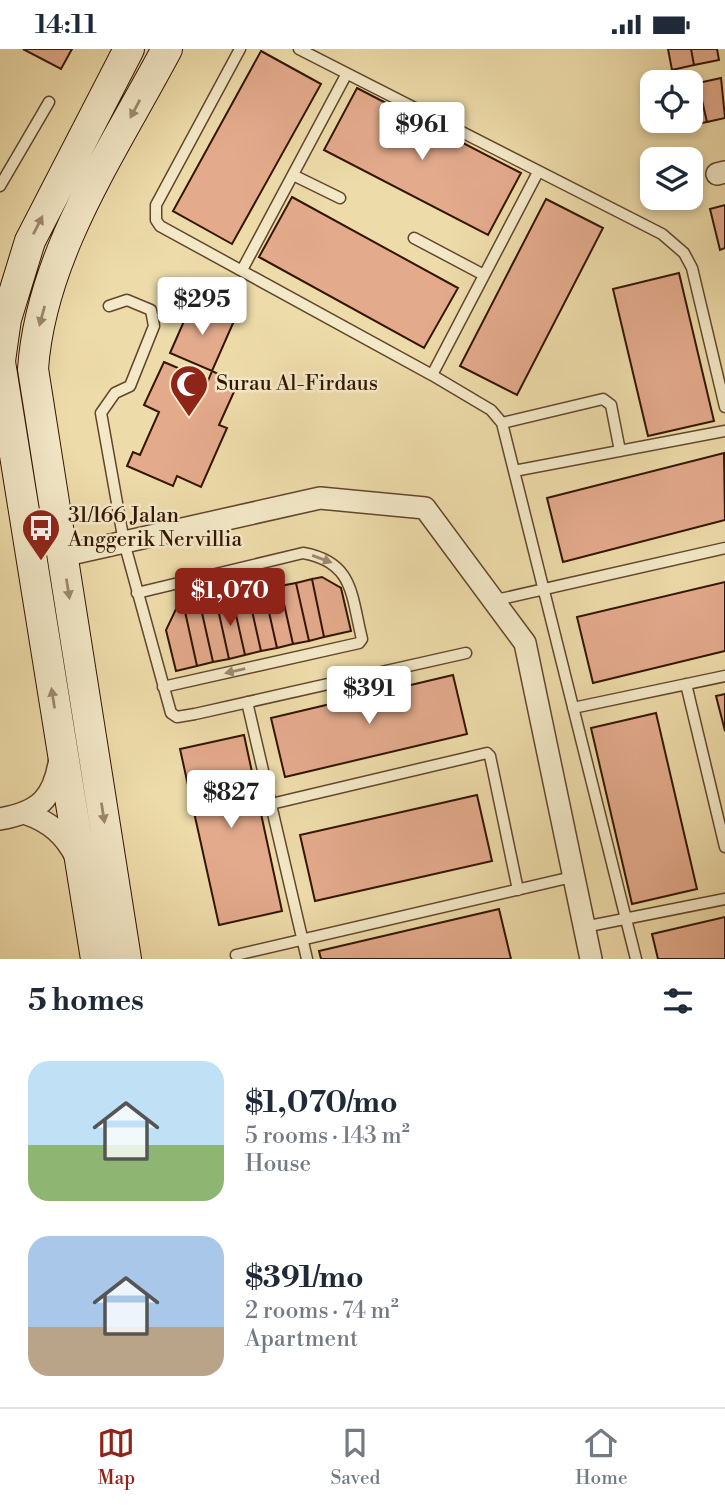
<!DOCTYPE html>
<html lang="en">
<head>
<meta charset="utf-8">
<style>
  body { margin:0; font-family:"Libre Bodoni",serif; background:#f2f2f3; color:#1f2937; height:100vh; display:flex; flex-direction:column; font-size:26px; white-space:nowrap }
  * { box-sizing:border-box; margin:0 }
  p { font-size:23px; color:#747a83 }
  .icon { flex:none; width:38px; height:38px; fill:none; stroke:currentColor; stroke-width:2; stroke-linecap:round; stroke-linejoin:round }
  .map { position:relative; height:910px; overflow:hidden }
  .details { display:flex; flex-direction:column; background:#fff; flex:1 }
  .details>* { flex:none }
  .controls { position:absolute; left:640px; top:21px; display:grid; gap:14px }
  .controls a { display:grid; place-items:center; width:63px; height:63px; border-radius:14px; background:#fff; box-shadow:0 4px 10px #0003; font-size:35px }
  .price { position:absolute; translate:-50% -60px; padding:0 16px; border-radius:7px; background:#fff; color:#222; font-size:23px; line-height:46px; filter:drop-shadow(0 2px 4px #0008) }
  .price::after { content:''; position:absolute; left:50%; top:42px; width:21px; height:16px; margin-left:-10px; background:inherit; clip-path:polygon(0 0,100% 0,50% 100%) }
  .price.active { background:#8f2418; color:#fff }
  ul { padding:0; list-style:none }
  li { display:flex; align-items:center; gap:21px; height:175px; padding:0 28px }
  li span { display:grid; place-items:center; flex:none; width:196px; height:140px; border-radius:21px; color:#555 }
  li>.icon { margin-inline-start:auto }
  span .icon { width:84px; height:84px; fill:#fffc; stroke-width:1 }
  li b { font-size:30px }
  h2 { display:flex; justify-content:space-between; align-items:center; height:84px; padding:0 28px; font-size:30px }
  .status { display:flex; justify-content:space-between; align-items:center; height:49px; padding:0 35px; background:#fff; direction:ltr }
  .status svg { height:19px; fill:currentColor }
  .menu { display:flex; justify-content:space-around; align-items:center; height:98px; border-top:2px solid #e0e1e3; background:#fff; font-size:19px; color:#747a83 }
  .menu a { display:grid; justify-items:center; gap:4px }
  .menu .active { color:#8f2418 }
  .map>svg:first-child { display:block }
</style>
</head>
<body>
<div class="status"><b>14:11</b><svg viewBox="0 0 49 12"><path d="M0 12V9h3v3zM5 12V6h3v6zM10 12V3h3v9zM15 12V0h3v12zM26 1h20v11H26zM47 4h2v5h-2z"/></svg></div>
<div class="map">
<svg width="725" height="910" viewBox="0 0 725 910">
  <rect width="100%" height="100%" fill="#eddba9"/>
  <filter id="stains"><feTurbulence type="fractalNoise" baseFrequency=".00286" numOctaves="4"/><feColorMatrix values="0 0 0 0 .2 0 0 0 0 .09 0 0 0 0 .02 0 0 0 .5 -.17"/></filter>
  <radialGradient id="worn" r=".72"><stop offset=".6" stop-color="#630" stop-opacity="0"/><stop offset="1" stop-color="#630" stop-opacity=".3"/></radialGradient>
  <!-- building -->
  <path fill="#e3aa8c" stroke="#341502" stroke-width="2" d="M 23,0 L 72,0 L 61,20 Z
    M 668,0 L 691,0 L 694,16 L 672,21 Z
    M 691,0 L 717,0 L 719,11 L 694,16 Z
    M 261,2 L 321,35 L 232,195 L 173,162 Z
    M 721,29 L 725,69 L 707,73 L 698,34 Z
    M 698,34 L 707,73 L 687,77 L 686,72 L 691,72 L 691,35 Z
    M 357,39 L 521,124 L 488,186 L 324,101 Z
    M 292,148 L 458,239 L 424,299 L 259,208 Z
    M 546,150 L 603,179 L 517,346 L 460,317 Z
    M 725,156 L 725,199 L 720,201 L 710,160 Z
    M 679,224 L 714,372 L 648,387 L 613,240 Z
    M 192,254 L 234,272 L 212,322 L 170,304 Z
    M 164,313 L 208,332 L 212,322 L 238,334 L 219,376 L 227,379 L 201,438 L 177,427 L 173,437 L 127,417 L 133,403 L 140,406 L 159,363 L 144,356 Z
    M 724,404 L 725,471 L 563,513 L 547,449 Z
    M 322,528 L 341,539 L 351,582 L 324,588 L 312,530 Z
    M 312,530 L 324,588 L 309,592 L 296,534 Z
    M 725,533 L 725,602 L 593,634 L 577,568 Z
    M 296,534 L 309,592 L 293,595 L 280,537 Z
    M 280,537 L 293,595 L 277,599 L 264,541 Z
    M 264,541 L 277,599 L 261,602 L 248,544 Z
    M 248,544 L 261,602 L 245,606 L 232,548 Z
    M 232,548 L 245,606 L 229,610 L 216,551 Z
    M 216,551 L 229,610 L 213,613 L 200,555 Z
    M 200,555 L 213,613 L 197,617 L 184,558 Z
    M 184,558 L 197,617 L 176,622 L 166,581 L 176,560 Z
    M 453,626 L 467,685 L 285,728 L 271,669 Z
    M 725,645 L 725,682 L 716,647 Z
    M 656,664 L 697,840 L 632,855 L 591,679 Z
    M 244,686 L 282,862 L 219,876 L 180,700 Z
    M 477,746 L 492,812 L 315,852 L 300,786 Z
    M 499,860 L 511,910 L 321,910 L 319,902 Z
    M 725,868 L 725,910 L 658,910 L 652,885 Z"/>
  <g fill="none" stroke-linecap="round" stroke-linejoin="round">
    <defs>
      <path id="lane" d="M 240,0 L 156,156 L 156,171 L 160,177 L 432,326 L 491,361 L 502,374 L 636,910
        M 299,0 L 662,185 L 684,204 L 692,219 L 725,358
        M 293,126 L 340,149
        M 0,137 L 49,53
        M 414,189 L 482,225
        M 242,221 L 346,26
        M 109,257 L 127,251 L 151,261 L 154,277 L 130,337 L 115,344 L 101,364 L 124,493 L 171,664 L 177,668 L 195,665 L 466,604
        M 432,326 L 538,123
        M 502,374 L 603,350 L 611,356 L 620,402
        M 514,422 L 725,382
        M 137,544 L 303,504 C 354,513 351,546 362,590 L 359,594 L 163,638
        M 496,551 L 725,499
        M 686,635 L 725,798
        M 247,653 L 307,910
        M 573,659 L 725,627
        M 271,755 L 487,704 L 490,707 L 518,841
        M 584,878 L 725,850
        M 236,906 L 572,828"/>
      <path id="street" d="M 717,125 L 725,123
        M 62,507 L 320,449 L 425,459 L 525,594 L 591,910
        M 27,765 C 50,773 65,786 76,808
        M 0,770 C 39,763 54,750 60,709"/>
      <path id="secondary" d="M 0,312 L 6,270 L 30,192 L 129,0
        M 0,313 L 96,910
        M 126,910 L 33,320 C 41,205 114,100 167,0"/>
    </defs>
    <!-- lane casing -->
    <use href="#lane" stroke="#62462c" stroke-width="13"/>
    <!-- street casing -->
    <use href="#street" stroke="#62462c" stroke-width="24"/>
    <!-- secondary casing -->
    <use href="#secondary" stroke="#341502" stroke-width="32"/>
    <!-- lane -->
    <use href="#lane" stroke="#f3e8c7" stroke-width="10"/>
    <!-- street -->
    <use href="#street" stroke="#f3e8c7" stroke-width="21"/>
    <!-- secondary -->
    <use href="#secondary" stroke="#f3e8c7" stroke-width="30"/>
  </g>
  <!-- one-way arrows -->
  <defs><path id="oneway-solid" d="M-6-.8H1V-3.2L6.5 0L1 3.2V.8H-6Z" transform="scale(1.75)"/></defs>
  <g fill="#9d896e">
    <use href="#oneway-solid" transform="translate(135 60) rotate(118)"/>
    <use href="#oneway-solid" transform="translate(38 176) rotate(-63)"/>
    <use href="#oneway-solid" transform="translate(42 267) rotate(105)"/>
    <use href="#oneway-solid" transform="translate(322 510) rotate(20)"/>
    <use href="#oneway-solid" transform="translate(68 540) rotate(81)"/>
    <use href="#oneway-solid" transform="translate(235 622) rotate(167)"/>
    <use href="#oneway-solid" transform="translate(53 649) rotate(-99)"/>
    <use href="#oneway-solid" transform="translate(103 764) rotate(81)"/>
  </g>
  <!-- icons -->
  <defs>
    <symbol id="mosque-pin" viewBox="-11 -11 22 30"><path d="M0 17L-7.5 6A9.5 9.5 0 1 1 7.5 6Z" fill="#8f2418" stroke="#f3e8c7"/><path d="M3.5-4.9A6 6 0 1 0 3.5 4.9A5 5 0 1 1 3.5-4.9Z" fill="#fff"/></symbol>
    <symbol id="bus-pin" viewBox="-11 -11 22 30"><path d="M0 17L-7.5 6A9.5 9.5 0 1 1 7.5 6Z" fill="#8f2418" stroke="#f3e8c7"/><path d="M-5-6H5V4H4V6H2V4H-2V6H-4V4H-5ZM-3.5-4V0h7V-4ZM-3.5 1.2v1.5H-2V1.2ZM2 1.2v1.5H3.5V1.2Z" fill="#fff"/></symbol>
  </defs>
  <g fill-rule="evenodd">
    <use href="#mosque-pin" x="167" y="313" width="44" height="60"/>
    <use href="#bus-pin" x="19" y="457" width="44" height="60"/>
  </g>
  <g text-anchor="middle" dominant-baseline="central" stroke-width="5" stroke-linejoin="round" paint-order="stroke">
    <!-- poi labels -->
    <g font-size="21" fill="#341502" stroke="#f3e8c7" text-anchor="start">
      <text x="216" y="335">Surau Al-Firdaus</text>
      <text x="68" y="467">31/166 Jalan<tspan x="68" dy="24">Anggerik Nervillia</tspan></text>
    </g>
  </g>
  <rect width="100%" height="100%" filter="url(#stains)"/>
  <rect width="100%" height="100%" fill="url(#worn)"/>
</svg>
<div class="controls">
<a><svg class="icon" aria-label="locate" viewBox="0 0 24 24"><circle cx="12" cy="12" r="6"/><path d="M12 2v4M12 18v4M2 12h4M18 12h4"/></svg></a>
<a><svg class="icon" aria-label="layers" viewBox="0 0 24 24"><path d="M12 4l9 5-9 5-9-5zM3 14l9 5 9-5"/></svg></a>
</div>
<b class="price" style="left:422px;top:113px">$961</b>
<b class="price" style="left:202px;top:288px">$295</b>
<b class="price active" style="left:230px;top:579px">$1,070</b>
<b class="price" style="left:369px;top:677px">$391</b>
<b class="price" style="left:231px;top:781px">$827</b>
</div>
<section class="details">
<h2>5 homes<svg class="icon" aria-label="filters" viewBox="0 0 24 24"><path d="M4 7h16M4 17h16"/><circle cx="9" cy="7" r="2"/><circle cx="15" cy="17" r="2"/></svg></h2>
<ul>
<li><span style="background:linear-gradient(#bfe0f5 60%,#8fb573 0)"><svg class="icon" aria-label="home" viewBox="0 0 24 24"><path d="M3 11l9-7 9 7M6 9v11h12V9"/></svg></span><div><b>$1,070/mo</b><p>5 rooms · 143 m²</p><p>House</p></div></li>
<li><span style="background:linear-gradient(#a9c7e8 65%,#b9a48a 0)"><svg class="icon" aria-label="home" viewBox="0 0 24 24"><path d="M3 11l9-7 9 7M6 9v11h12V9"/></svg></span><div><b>$391/mo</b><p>2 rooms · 74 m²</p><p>Apartment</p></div></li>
</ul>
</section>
<nav class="menu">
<a class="active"><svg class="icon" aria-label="map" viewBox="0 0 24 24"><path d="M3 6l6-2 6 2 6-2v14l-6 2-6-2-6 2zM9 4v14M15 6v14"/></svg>Map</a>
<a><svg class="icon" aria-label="saved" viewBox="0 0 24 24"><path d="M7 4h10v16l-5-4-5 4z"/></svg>Saved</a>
<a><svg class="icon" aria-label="home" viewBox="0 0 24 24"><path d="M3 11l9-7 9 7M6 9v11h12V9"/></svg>Home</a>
</nav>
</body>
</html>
